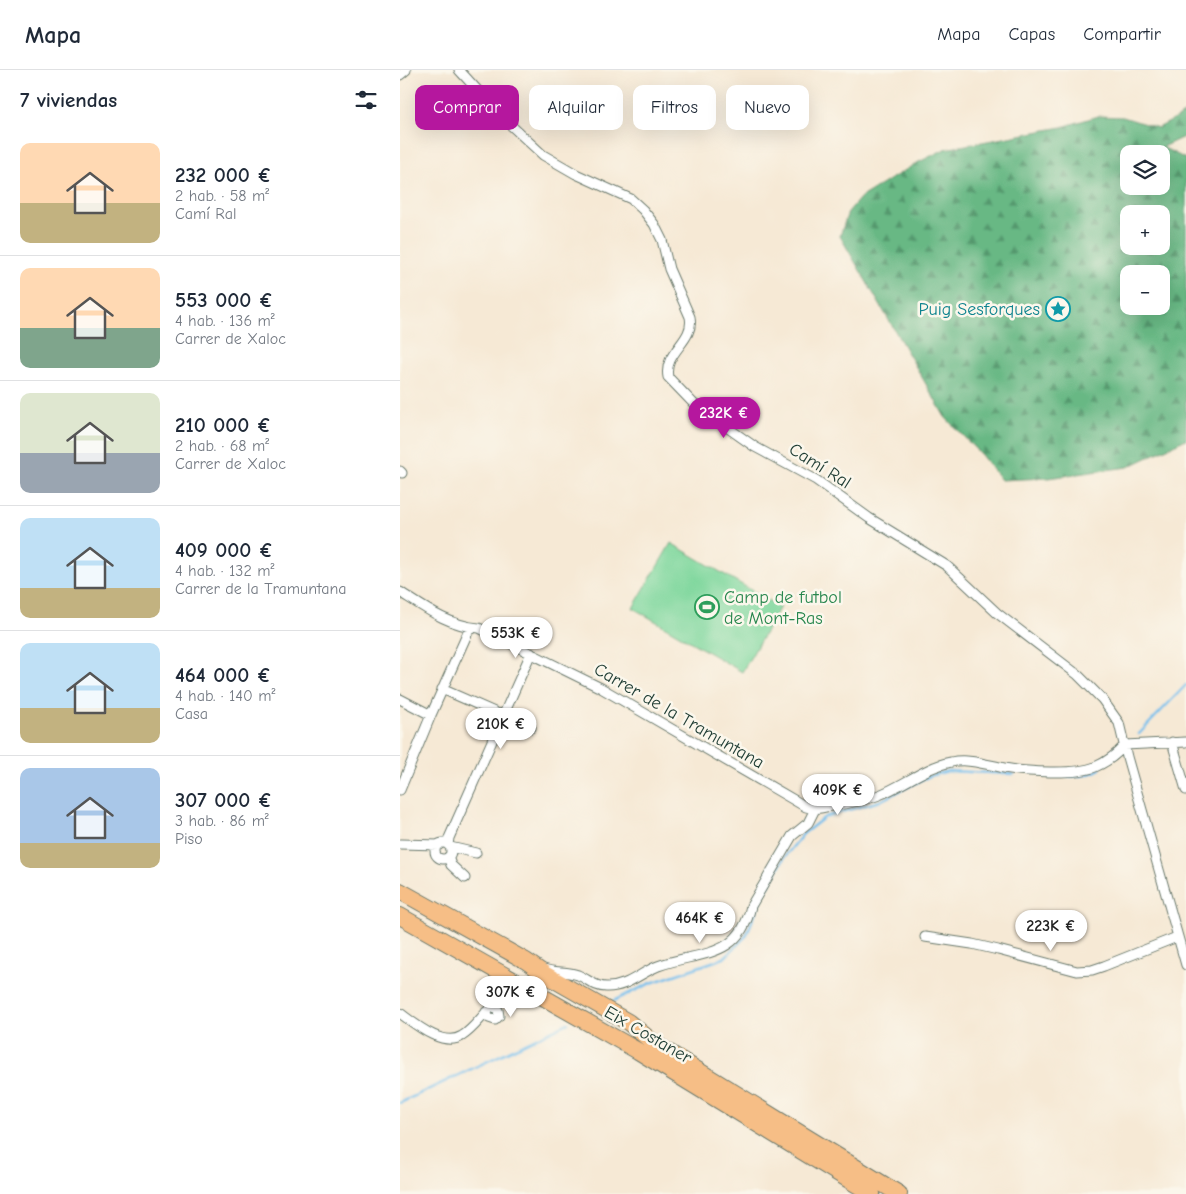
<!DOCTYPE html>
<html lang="es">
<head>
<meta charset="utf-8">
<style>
  body { margin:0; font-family:"Comic Neue",sans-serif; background:#f6f6f7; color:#1f2937; height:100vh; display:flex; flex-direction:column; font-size:19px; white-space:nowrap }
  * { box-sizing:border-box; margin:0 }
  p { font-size:16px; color:#747a83 }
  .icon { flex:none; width:28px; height:28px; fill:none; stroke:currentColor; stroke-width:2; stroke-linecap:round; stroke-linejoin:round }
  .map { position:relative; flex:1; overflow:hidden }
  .drawer { display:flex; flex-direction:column; background:#fff; width:400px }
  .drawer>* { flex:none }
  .hud { position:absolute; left:15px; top:15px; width:475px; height:45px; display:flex; gap:10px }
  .buttons { position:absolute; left:720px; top:75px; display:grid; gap:10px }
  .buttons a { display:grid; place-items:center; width:50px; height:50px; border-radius:10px; background:#fff; box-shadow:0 5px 20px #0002; font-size:25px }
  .price { position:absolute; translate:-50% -42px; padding:0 11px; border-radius:18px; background:#fff; color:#222; font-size:16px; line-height:32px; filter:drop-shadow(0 1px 2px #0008) }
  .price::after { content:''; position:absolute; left:50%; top:30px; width:15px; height:11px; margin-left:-8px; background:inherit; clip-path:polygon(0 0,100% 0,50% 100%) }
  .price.current { background:#b5179e; color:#fff }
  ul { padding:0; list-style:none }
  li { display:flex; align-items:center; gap:15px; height:125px; padding:0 20px }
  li+li { border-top:1px solid #e0e1e3 }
  li span { display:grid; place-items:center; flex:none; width:140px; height:100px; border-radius:10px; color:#555 }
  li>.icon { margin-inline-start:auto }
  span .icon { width:60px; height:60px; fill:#fffc; stroke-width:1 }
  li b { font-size:21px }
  h2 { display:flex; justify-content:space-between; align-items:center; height:60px; padding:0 20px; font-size:21px }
  .pill { padding:0 18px; border-radius:10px; background:#fff; box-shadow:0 5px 20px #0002; font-size:18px; line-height:45px }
  .pill.current { background:#b5179e; color:#fff }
  header { display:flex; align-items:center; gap:30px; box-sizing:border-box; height:70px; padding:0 25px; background:#fff; border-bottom:1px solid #e0e1e3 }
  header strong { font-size:24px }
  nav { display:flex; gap:28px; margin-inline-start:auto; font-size:18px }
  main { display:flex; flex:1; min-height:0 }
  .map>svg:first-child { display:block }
</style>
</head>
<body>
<header>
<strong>Mapa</strong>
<nav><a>Mapa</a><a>Capas</a><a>Compartir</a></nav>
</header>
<main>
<section class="drawer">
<h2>7 viviendas<svg class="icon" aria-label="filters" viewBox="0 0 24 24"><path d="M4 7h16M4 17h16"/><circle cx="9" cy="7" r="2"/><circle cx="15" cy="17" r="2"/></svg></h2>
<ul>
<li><span style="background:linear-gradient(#ffd9b3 60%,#c2b280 0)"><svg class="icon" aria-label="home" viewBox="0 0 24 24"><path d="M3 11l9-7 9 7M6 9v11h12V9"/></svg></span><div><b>232 000 €</b><p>2 hab. · 58 m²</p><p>Camí Ral</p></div></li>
<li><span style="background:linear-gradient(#ffd9b3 60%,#7fa58c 0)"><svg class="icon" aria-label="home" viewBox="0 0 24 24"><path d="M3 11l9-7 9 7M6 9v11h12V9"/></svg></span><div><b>553 000 €</b><p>4 hab. · 136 m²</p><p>Carrer de Xaloc</p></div></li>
<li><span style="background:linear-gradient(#dfe7d0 60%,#9aa5b1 0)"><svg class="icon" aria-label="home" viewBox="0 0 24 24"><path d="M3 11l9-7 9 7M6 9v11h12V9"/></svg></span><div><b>210 000 €</b><p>2 hab. · 68 m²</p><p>Carrer de Xaloc</p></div></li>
<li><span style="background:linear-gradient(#bfe0f5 70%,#c2b280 0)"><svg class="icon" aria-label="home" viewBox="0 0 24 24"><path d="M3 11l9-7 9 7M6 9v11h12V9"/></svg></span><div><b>409 000 €</b><p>4 hab. · 132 m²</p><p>Carrer de la Tramuntana</p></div></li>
<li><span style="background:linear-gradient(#bfe0f5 65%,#c2b280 0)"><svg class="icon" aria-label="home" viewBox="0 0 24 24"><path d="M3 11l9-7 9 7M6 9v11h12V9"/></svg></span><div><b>464 000 €</b><p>4 hab. · 140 m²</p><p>Casa</p></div></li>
<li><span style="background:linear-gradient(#a9c7e8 75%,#c2b280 0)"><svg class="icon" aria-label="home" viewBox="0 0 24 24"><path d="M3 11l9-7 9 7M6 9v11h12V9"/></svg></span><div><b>307 000 €</b><p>3 hab. · 86 m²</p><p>Piso</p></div></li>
</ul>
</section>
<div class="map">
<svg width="786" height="1124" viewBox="0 0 786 1124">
  <defs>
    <pattern id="forest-firs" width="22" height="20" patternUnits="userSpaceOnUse" patternTransform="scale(1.25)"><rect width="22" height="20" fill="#67b884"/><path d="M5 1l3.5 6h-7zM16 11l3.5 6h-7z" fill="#54976d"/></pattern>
  </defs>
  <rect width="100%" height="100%" fill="#fbf7ec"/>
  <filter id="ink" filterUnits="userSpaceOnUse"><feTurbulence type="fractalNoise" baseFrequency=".02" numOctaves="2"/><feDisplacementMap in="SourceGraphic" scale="10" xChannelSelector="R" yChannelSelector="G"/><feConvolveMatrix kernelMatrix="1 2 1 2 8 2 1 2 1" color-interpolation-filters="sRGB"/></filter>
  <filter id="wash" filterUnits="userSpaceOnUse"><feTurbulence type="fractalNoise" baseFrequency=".0096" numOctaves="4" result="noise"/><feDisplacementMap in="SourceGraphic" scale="20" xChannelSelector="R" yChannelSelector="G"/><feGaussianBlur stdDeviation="1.12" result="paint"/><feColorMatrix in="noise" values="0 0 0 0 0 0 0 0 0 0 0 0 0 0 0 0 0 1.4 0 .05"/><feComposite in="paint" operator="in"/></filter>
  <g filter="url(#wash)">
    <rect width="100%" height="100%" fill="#f6e9d5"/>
    <!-- forest -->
    <path fill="url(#forest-firs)" stroke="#437a5c" fill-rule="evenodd" d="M 786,43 L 786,66 L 762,77 L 786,89 L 786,369 L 728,397 L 648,408 L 601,410 L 582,386 L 545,347 L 440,166 L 448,142 L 461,127 L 517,93 L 545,79 L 662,57 L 698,46 L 723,47 L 758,58 ZM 729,84 L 761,84 L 761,116 L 729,116 ZM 729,144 L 761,144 L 761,176 L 729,176 ZM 729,204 L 761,204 L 761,236 L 729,236 Z"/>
    <!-- park -->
    <path fill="#7fd79d" stroke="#4f8a68" d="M 271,473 L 380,537 L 342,602 L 233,538 Z"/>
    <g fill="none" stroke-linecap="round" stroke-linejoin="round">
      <!-- stream -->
      <path stroke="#74bfed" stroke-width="2.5" d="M 739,664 L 786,615
        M 665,706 C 677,707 689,706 700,699
        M 209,933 L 251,913 L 324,888 L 346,866 L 361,829 L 384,788 L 403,764 L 425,747 L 480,731 L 530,706 L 548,701 L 614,704
        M 0,1033 L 168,953"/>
    </g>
  </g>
  <g filter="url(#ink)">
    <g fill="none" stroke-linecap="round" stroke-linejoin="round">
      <defs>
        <path id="street" d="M 59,0 L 103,48 L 143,85 L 176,104 L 231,129 L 243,140 L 254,154 L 262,170 L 269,199 L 290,247 C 295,271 263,282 268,307 L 294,334 L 355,377 L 416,410 L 469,448 L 547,496 L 597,543 L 678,605 L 702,629 L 719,653 L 727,687 L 786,895
          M 0,5 L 6,0
          M 0,401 L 2,403
          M 0,522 C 25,538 49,556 79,558 L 201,618 L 406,737 L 415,739 C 436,735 459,733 479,725 C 503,716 525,697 551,692 C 568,688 588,695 604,698 C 625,702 676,705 695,697 C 707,692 717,684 725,675
          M 42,619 L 131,658
          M 0,629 L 31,645
          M 772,672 L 786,720
          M 725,675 L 786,672
          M 0,720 L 31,645 L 69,560 L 73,558
          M35 781a8 8 0 1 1 16 0a8 8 0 1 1-16 0Z
          M 0,774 L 39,775
          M 48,775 L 49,768 L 131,583
          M 50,777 L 76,783
          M 48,787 L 51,795 L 65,808
          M 525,867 L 572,874 L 598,880 L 677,901 L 692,900 L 704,896 L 777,867
          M 144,899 C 154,903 167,901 178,905 C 188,909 194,917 206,917 C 226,918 240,903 258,896 C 299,881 339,890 351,836 L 392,766 L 408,753 L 415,739
          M 0,943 C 15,954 43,978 62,966 C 74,959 82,945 93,936 L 98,940 L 99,946 L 95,950 L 89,948 L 86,942"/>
        <path id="highway" d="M 0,821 L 126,891 L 146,905 L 228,952 L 255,974 L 499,1124
          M 0,846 L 238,981 L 472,1124"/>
      </defs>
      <!-- street casing -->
      <use href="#street" stroke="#6a796c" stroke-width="11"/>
      <!-- highway casing -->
      <use href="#highway" stroke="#6a796c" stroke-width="18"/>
      <!-- street -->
      <use href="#street" stroke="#fff" stroke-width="9"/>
      <!-- highway -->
      <use href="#highway" stroke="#f6be86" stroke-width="16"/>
    </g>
  </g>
  <!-- icons -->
  <defs>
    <symbol id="sight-ring" viewBox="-11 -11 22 22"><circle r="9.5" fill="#fbf7ec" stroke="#0f9aa8" stroke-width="1.5"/><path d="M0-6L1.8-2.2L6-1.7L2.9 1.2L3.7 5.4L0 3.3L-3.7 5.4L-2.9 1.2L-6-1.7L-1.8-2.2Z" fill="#0f9aa8"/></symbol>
    <symbol id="stadium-ring" viewBox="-11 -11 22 22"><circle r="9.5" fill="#fbf7ec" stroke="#2e9e5b" stroke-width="1.5"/><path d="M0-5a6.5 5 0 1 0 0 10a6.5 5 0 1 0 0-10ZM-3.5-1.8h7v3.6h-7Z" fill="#2e9e5b"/></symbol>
  </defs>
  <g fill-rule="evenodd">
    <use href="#sight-ring" x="644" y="225" width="28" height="28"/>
    <use href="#stadium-ring" x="293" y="523" width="28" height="28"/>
  </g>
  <g text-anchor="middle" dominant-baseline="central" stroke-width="5" stroke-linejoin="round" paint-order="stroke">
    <!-- culture labels -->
    <g font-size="18" fill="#0d838f" stroke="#fbf7ec" text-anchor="end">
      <text x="640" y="239">Puig Sesforques</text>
    </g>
    <!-- street labels -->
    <g font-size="18" fill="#1f3d34" stroke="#fbf7ec">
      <text transform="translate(420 396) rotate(32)">Camí Ral</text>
      <text transform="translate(279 646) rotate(30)">Carrer de la Tramuntana</text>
      <text transform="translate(248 965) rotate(30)">Eix Costaner</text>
    </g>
    <!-- leisure labels -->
    <g font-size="18" fill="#27864d" stroke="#fbf7ec" text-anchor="start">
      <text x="324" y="527">Camp de futbol<tspan x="324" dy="21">de Mont-Ras</tspan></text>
    </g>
  </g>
</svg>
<div class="buttons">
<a><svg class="icon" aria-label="layers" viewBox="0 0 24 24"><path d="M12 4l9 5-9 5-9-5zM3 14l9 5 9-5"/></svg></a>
<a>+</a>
<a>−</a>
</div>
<b class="price current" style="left:324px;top:369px">232K €</b>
<b class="price" style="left:116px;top:589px">553K €</b>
<b class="price" style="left:101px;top:680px">210K €</b>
<b class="price" style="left:438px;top:746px">409K €</b>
<b class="price" style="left:300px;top:874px">464K €</b>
<b class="price" style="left:651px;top:882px">223K €</b>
<b class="price" style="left:111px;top:948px">307K €</b>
<div class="hud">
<a class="pill current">Comprar</a>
<a class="pill">Alquilar</a>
<a class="pill">Filtros</a>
<a class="pill">Nuevo</a>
</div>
</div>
</main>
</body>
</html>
